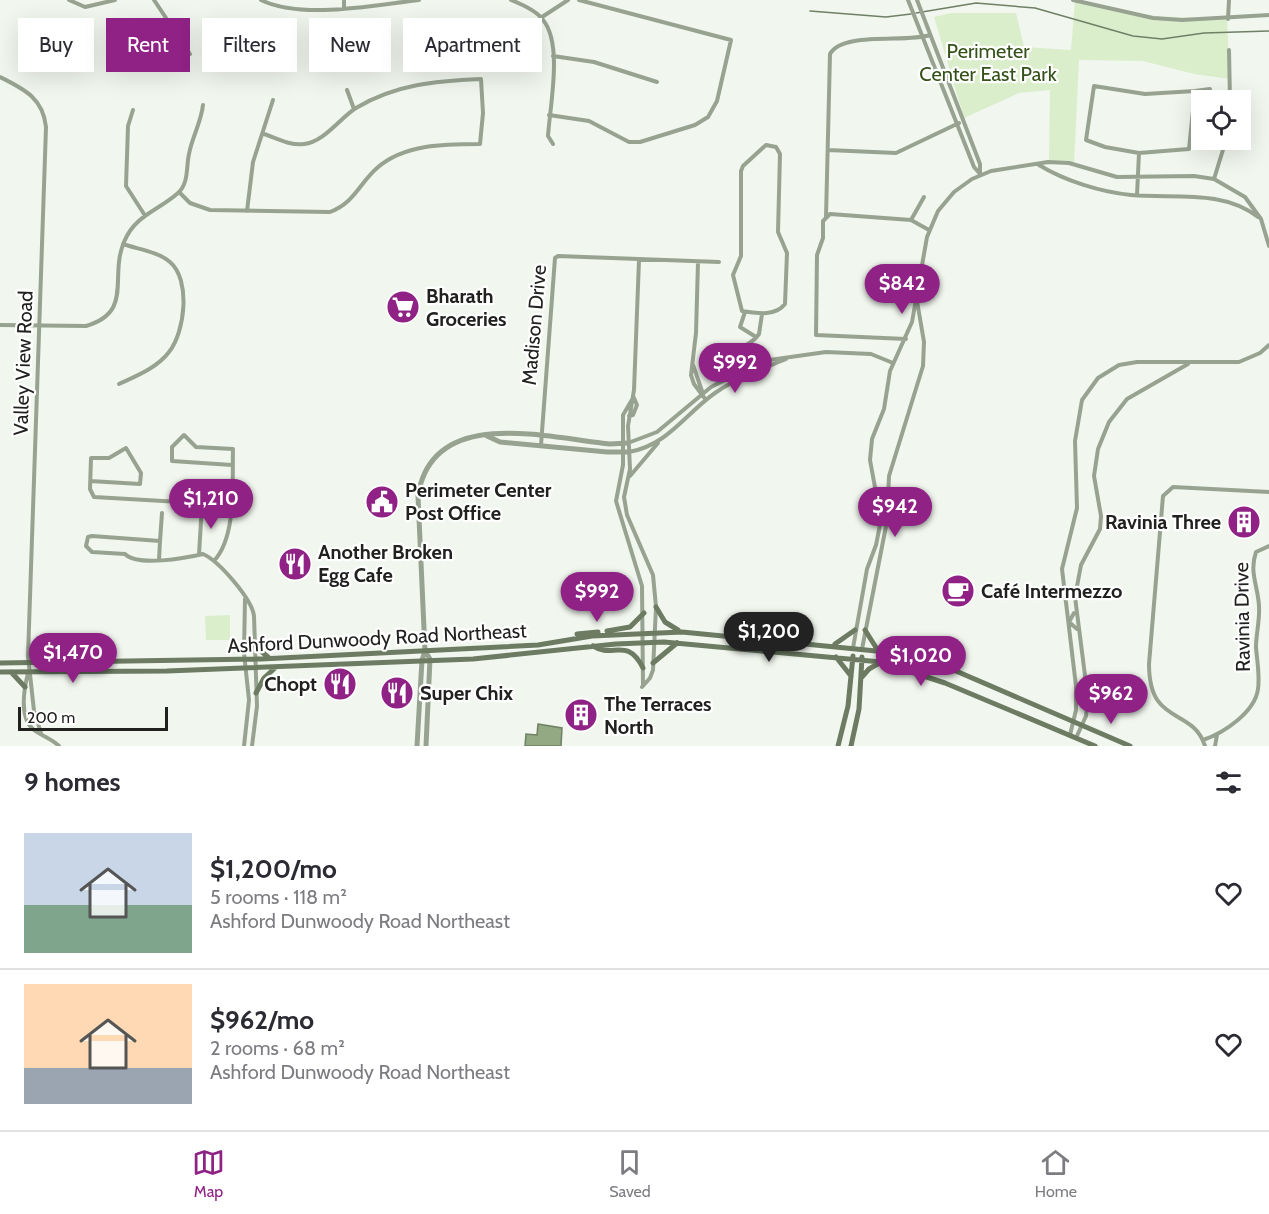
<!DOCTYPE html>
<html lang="en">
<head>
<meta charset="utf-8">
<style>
  body { margin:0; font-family:Cabin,sans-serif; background:#f7f7f7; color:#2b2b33; height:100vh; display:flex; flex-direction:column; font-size:22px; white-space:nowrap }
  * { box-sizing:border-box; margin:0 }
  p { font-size:20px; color:#7c7c81 }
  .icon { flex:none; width:33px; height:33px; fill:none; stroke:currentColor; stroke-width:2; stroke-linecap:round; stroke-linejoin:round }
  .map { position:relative; height:746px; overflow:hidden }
  .details { display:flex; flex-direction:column; background:#fff; flex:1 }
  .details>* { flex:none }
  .banner { position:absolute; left:18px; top:18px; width:600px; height:54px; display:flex; gap:12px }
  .tools { position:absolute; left:1191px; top:90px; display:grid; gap:12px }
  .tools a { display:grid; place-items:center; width:60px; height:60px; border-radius:0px; background:#fff; box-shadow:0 6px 24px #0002; font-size:30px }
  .scale { position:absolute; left:18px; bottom:15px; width:150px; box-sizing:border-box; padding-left:6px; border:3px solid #212220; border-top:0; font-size:16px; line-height:21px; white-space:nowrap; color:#212220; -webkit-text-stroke:4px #fff; paint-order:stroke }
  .price { position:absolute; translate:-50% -51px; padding:0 14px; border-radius:21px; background:#8f2284; color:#fff; font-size:20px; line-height:39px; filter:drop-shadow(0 2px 3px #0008) }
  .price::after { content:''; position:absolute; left:50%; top:36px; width:18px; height:14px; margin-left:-9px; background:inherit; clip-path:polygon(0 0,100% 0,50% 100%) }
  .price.selected { background:#222; color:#fff }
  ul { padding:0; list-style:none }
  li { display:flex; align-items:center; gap:18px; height:150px; padding:0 24px }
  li+li { border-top:2px solid #e1e1e2 }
  li span { display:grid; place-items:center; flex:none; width:168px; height:120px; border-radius:0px; color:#555 }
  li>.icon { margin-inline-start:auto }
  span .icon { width:72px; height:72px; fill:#fffc; stroke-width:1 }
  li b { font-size:26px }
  h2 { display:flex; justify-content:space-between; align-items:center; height:72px; padding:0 24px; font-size:26px }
  .tag { padding:0 21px; border-radius:0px; background:#fff; box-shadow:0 6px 24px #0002; font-size:21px; line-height:54px }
  .tag.selected { background:#8f2284; color:#fff }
  .menu { display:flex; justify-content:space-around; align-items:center; height:84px; border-top:2px solid #e1e1e2; background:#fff; font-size:16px; color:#7c7c81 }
  .menu a { display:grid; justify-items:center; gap:3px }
  .menu .selected { color:#8f2284 }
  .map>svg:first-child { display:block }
</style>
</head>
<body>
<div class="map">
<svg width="1269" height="746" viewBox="0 0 1269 746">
  <rect width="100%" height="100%" fill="#f1f6ee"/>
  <!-- green -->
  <path fill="#daeecc" d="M 1075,1 L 1153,16 L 1227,19 L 1230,79 L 1194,74 L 1143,61 L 1079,60 L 1074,164 L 1049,160 L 1050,90 L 1019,93 L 964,118 L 934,17 L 951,13 L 1016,13 L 1024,47 L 1071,50 Z
    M 230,615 L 230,640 L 206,640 L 205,616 Z"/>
  <!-- water -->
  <path fill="#92a983" stroke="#708065" stroke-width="1.5" d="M 538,724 L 562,728 L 561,746 L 525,746 L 526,734 L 537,735 Z"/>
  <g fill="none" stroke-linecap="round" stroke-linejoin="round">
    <!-- stream -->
    <path stroke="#708065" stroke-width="1.5" d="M 810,11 L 886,17 L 911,14
      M 916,13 L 976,3 L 1035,8 L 1133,36 L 1162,39 L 1204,33 L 1269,31"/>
    <!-- minor -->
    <path stroke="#98a291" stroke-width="4" d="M 69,0 L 85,7 L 115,0
      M 154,0 L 190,54
      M 261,0 C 302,20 374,5 419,0
      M 344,0 L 344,8
      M 511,0 C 521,4 537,11 543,20 C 563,44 550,105 548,136 L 553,144
      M 908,0 L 974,167 L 981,175
      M 917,0 L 980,164 L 980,174
      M 1073,0 L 1153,18 L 1182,20 L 1269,15
      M 542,17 L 568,0
      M 1228,19 L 1229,0
      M 1229,50 L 1230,100
      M 553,56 L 594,62 L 657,82
      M 0,77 C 24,89 43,98 46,127 L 28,656 L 34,711 L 41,733
      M 347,90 L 354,109
      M 1195,91 L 1210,89
      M 133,110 L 128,126 L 126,186 L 144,214
      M 549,115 L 589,121 L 629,142 L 640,142 L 695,125 L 708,117 L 717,101 L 731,40 L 579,0
      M 766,145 L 776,147 L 780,154 L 778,232 L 787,253 L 785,304 C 775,317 756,313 742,311 L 733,275 L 741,256 L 741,171 L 743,166 Z
      M 828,150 L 896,153 L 959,123
      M 1039,165 C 1065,181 1101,192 1131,195 C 1174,199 1222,189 1258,217
      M 1214,179 L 1226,140
      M 179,192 L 190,203 L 210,210 L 330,212 C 355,202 358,185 377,168 C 404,144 445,144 480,144 L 483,113 L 481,79 C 436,81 396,84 356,108 C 340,118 324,142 304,144 C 290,146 276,138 264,134
      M 1137,195 L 1139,153 L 1189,149 L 1195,91 L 1145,94 L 1094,86 L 1086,140 L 1105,147 L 1139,153
      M 247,211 L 253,162 L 273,100
      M 826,217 L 830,54 C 842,31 907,43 930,35
      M 911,220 L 924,197
      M 639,260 L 634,390 L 628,426 L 630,469 L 624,497 L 627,515 L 653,575 L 656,607 L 653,670 L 650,678 L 642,687
      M 698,262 L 696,333 L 691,375 L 694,384 L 706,400
      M 745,312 L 740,327 L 756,337
      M 0,325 L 86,326 C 134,312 109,277 124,242 C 135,215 158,211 178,193 C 189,183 186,167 189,154 C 192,137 201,123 203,105
      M 906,339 L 816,335 L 817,255 L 823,238 L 823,221 L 830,214 L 911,220 L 929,230
      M 693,365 L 703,394
      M 744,377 C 727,340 746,353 759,334 L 762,314
      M 119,384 C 136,376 157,368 169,352 C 185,332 191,280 170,262 C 159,252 137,249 123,244
      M 633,398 L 623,415 L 623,465 L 616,501 L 642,586 L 643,685
      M 629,416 L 633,415 L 637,405 L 634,398
      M 628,443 L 657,432 L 711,387 L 762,361 L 826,352 L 871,354 L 893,363
      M 541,445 L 555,258 L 558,256 L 719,262
      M 629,452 C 668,445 685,414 715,393 C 737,378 762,369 786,359
      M 630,476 L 658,443
      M 90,481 L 140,484 L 141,473 L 126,448 L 109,458 L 91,458 L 90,489 L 94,497 L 232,505
      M 878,490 L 882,496 L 885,525
      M 162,513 L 160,541 L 92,536 L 88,537 L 86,546 L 92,552 L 125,554 C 138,567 186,558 203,554 C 219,561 252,599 254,616 L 257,706 L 252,746
      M 199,555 L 202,504
      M 159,560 L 160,541
      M 214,561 C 237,536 232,482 233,449 L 196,447 L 184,435 L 172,447 L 172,461 L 232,465
      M 1074,613 L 1069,622 L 1077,629
      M 853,648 L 867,569 L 876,545 L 881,520 L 870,460 L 872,439 L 884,409 L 890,371 L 912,322 L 927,237 L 938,211 L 954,192 L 972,179 L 991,171 L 1048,162 L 1069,163 L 1117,177 L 1194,176 L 1214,179 L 1245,197 L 1261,219 L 1269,246
      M 862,649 L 887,521 L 889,476 L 923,366 L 924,342 L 917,301
      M 28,673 C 24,689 19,718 34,730 C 42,736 52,739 59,746
      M 1070,735 L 1076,710 L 1076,686 L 1062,569 L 1077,508 L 1075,441 L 1082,400 L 1098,378 L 1119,365 L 1137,362 L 1239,362 L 1260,353 L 1269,345
      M 1076,738 L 1086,716 L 1088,699 L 1075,597 L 1081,565 L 1100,529 L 1101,516 L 1094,476 L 1098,449 L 1109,422 L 1127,399 L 1188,364
      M 1203,740 C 1224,733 1255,712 1258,689 C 1260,675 1257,661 1256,647 C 1256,634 1260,620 1259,606 C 1258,586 1249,572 1256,552 L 1269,546
      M 244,746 L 249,700 L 244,653 L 245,598
      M 1205,746 C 1192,706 1149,727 1149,664 L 1163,496 L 1173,487 L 1269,492
      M 1215,746 L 1217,735"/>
    <!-- tertiary -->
    <path stroke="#98a291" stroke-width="5" d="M 487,436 L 500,442 L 607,452 L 629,452
      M 425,651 L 430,659 L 426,746
      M 417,746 L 422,660 L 425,651 L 418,496 C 432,405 548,438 610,444 L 628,443"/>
    <!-- secondary -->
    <path stroke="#6c7b62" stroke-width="5" d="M 656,607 L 665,622 L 678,630
      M 865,630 L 877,649
      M 607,631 L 630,627 L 644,613
      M 577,634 L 598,632
      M 835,644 L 855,630
      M 254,645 L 269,658
      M 593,646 C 612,659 627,636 643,668
      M 836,657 L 851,676
      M 0,663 L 261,659 L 538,645 L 592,636 L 682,632 L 886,652 L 949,668 L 1130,746
      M 653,663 L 677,643
      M 0,672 L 167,671 L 473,659 L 616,644 L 664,642 L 881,662 L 945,683 L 1095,746
      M 11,672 L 25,687
      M 861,678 L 869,669 L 881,662
      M 256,693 L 264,678 L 275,668
      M 838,746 L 848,706 L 853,656
      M 851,746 L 859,709 L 862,657"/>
  </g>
  <!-- icons -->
  <defs>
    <symbol id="supermarket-disc" viewBox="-11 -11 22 22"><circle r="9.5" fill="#8f2284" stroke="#fff"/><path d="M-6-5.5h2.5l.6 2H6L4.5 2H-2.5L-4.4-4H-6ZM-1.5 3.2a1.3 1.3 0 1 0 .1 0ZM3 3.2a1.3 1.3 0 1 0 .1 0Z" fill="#fff"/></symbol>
    <symbol id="civic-disc" viewBox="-11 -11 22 22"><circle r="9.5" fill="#8f2284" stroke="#fff"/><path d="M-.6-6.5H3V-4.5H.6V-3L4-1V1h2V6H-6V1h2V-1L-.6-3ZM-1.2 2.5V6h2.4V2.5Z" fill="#fff"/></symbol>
    <symbol id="building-disc" viewBox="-11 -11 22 22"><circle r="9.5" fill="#8f2284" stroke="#fff"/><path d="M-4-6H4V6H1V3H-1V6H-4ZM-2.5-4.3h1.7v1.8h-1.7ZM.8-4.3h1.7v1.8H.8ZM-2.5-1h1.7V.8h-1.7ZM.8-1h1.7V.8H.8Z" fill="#fff"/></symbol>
    <symbol id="restaurant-disc" viewBox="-11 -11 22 22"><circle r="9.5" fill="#8f2284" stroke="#fff"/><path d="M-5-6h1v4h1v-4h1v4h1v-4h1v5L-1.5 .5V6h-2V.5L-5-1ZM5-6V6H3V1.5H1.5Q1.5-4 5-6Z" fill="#fff"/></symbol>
    <symbol id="cafe-disc" viewBox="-11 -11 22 22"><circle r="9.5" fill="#8f2284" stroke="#fff"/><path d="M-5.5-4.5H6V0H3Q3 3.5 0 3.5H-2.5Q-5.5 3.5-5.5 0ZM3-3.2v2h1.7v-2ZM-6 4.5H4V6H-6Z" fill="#fff"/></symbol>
  </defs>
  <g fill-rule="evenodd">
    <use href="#supermarket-disc" x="384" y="288" width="38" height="38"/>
    <use href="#civic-disc" x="363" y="483" width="38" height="38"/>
    <use href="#building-disc" x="1225" y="503" width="38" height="38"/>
    <use href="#restaurant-disc" x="276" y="545" width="38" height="38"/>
    <use href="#cafe-disc" x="939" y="572" width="38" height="38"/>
    <use href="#restaurant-disc" x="321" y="665" width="38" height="38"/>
    <use href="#restaurant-disc" x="378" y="674" width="38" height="38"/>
    <use href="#building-disc" x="562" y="696" width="38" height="38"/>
  </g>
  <g text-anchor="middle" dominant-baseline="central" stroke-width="4.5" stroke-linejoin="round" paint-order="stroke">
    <!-- park labels -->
    <g font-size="20" fill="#335118" stroke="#fff">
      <text x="988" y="51">Perimeter<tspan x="988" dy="23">Center East Park</tspan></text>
    </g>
    <!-- poi labels -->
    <g font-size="20" font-weight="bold" fill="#212220" stroke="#fff" text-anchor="start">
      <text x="426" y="296">Bharath<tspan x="426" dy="23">Groceries</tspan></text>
      <text x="405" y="490">Perimeter Center<tspan x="405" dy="23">Post Office</tspan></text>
      <text x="1221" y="522" text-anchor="end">Ravinia Three</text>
      <text x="318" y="552">Another Broken<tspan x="318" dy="23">Egg Cafe</tspan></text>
      <text x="981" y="591">Café Intermezzo</text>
      <text x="317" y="684" text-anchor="end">Chopt</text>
      <text x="420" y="693">Super Chix</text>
      <text x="604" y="704">The Terraces<tspan x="604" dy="23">North</tspan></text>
    </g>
    <!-- street labels -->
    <g font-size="20" fill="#212220" stroke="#fff">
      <text transform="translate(534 325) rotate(-85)">Madison Drive</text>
      <text transform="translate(23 363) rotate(-88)">Valley View Road</text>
      <text transform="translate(1242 617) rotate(-91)">Ravinia Drive</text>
      <text transform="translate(377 638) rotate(-3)">Ashford Dunwoody Road Northeast</text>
    </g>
  </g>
</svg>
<div class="tools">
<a><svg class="icon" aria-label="locate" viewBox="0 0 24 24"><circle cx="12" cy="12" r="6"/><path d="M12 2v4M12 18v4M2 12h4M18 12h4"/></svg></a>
</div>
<div class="scale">200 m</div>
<b class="price" style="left:902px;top:315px">$842</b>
<b class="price" style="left:735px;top:394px">$992</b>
<b class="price" style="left:211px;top:530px">$1,210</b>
<b class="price" style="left:895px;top:538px">$942</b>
<b class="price" style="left:597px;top:623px">$992</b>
<b class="price selected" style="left:769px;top:663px">$1,200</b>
<b class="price" style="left:73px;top:684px">$1,470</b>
<b class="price" style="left:921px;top:687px">$1,020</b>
<b class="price" style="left:1111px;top:725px">$962</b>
<div class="banner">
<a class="tag">Buy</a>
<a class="tag selected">Rent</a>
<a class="tag">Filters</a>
<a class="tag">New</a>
<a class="tag">Apartment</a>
</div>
</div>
<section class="details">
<h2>9 homes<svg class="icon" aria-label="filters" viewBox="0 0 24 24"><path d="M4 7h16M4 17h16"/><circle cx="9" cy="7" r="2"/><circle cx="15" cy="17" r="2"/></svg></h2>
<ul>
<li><span style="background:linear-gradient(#c9d6e8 60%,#7fa58c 0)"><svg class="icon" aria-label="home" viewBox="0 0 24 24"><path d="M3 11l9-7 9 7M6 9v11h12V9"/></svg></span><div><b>$1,200/mo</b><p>5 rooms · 118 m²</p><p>Ashford Dunwoody Road Northeast</p></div><svg class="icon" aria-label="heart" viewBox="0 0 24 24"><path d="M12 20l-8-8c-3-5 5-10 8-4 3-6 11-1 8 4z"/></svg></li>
<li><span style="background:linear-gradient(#ffd9b3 70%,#9aa5b1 0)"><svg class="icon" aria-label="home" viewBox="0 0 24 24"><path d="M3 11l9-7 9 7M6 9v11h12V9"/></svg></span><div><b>$962/mo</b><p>2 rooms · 68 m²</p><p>Ashford Dunwoody Road Northeast</p></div><svg class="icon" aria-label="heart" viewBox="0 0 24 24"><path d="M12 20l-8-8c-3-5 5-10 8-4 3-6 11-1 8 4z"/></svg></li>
</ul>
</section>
<nav class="menu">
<a class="selected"><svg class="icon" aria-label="map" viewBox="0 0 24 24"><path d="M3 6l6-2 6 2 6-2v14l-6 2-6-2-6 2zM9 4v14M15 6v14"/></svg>Map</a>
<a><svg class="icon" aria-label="saved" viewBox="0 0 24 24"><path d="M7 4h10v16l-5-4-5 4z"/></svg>Saved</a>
<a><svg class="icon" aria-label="home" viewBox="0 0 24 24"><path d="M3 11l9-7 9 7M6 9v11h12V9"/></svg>Home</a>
</nav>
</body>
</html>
